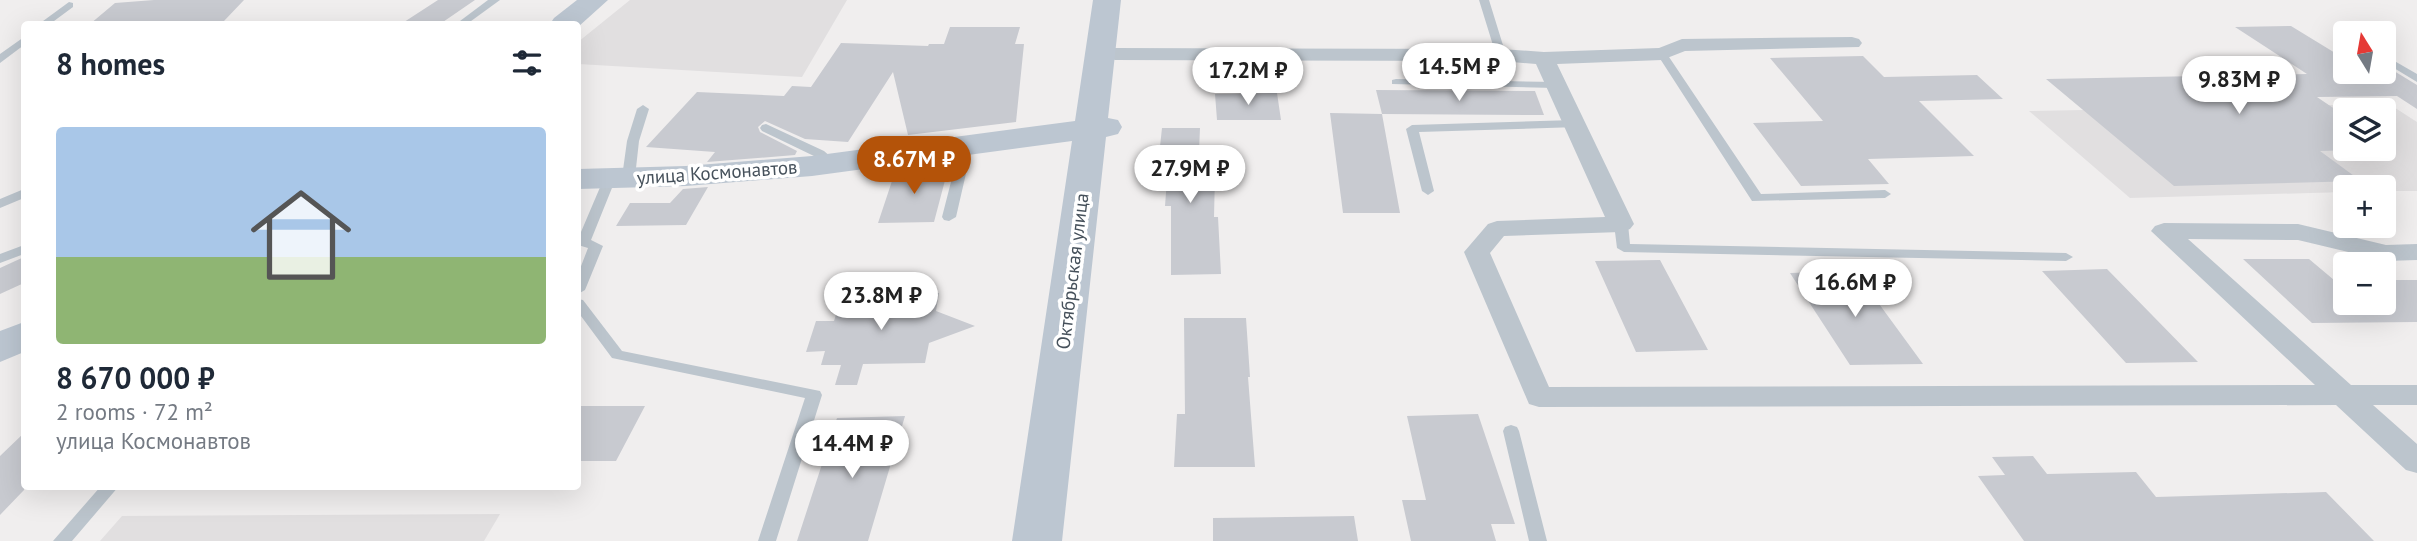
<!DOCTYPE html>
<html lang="en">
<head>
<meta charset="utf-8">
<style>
  body { margin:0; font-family:"PT Sans",sans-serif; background:#f6f6f7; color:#1f2937; height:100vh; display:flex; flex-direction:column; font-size:26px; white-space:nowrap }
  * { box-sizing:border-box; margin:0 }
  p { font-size:23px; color:#747a83 }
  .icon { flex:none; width:38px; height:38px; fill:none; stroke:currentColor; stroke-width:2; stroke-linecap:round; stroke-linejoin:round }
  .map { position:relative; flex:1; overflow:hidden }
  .sheet { position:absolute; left:21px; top:21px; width:560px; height:469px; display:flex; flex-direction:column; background:#fff; border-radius:7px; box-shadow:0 7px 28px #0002 }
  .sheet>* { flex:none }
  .needle { width:46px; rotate:349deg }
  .tools { position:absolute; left:2333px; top:21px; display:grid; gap:14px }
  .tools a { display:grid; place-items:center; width:63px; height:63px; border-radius:7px; background:#fff; box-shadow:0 7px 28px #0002; font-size:35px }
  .price { position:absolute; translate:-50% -60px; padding:0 16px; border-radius:24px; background:#fff; color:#222; font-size:23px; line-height:46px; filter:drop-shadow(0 2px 4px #0008) }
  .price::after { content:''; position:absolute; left:50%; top:42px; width:21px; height:16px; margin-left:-10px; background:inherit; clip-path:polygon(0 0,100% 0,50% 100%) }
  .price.active { background:#b45309; color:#fff }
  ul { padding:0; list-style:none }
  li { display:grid; align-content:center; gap:14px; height:371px; padding:0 35px }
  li+li { border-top:2px solid #e0e1e3 }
  li span { display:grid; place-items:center; height:217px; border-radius:7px; color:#555 }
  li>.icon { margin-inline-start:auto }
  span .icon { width:126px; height:126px; fill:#fffc; stroke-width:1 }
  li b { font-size:30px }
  h2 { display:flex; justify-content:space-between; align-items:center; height:84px; padding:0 35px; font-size:30px }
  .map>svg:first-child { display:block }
</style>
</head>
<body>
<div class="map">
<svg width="2417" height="541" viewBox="0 0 2417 541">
  <rect width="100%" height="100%" fill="#f0eeee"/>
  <!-- education -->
  <path fill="#e1dfe0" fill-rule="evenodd" d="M 630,0 L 847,0 L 802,77 L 578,64 L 578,42 Z
    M 2389,104 L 2417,122 L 2417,191 L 2384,191 L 2384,187 L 2345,187 L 2345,192 L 2130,198 L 2029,111 ZM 2345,110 L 2384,110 L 2384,149 L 2345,149 Z
    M 500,514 L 484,541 L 100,541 L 122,516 Z"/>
  <!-- building -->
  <path fill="#c8cad0" d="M 154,0 L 244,0 L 224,21 L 163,24 L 90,24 L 115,3 Z
    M 438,0 L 475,0 L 440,24 L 401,24 Z
    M 2291,26 L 2345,59 L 2345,72 L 2394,71 L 2417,85 L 2417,109 L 2397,96 L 2317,97 L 2345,116 L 2345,149 L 2384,149 L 2384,142 L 2394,149 L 2320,151 L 2361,181 L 2174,186 L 2046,79 L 2307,74 L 2235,27 Z
    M 950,27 L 1020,27 L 1015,44 L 1024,44 L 1016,122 L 908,135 L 893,72 L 848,142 L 805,139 L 765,121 L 758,127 L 760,132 L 797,151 L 795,155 L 707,162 L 715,152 L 646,147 L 697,92 L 784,96 L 792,86 L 811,87 L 841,43 L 928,46 L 929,44 L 944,44 Z
    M 1863,56 L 1884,77 L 1977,75 L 2003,99 L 1919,101 L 1974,156 L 1868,159 L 1889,184 L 1801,186 L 1753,123 L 1823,121 L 1770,58 Z
    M 1376,90 L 1535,91 L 1544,115 L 1382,114 Z
    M 1277,93 L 1281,120 L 1217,120 L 1215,94 Z
    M 1330,113 L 1382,114 L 1400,213 L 1343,213 Z
    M 1162,128 L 1200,128 L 1198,175 L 1215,175 L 1214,217 L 1218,217 L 1221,274 L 1171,275 L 1171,206 L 1165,206 L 1168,166 L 1158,165 Z
    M 896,169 L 948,169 L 934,222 L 878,223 Z
    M 708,187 L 686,225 L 616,226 L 630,203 L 670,203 L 683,189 Z
    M 24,257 L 24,283 L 0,294 L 0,268 Z
    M 2243,259 L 2309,259 L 2334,280 L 2345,280 L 2345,303 L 2384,303 L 2384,280 L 2417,280 L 2417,322 L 2312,323 Z
    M 1660,260 L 1708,350 L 1636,352 L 1595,261 Z
    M 2107,269 L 2198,362 L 2126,363 L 2042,271 Z
    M 1855,271 L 1923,364 L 1850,365 L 1790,273 Z
    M 939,293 L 936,311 L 975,326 L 929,343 L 925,363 L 863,364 L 857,385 L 835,385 L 841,365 L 821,365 L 825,351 L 806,352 L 816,321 L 834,321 L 842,295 Z
    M 1184,318 L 1246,318 L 1250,377 L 1248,377 L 1255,467 L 1174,467 L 1177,414 L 1185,414 Z
    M 578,406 L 645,406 L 616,461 L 578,461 Z
    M 1478,414 L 1515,524 L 1491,524 L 1496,541 L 1411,541 L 1402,500 L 1426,500 L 1407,416 Z
    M 905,416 L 868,541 L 797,541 L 837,418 Z
    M 24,433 L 24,490 L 0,515 L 0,456 Z
    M 2033,456 L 2047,474 L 2136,472 L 2156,497 L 2326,492 L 2374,541 L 2024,541 L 1978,476 L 2005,475 L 1992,457 Z
    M 1354,516 L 1358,541 L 1213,541 L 1213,518 Z"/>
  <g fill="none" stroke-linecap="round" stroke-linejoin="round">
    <!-- lane -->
    <path fill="#bcc5cd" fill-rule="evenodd" d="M 488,0 L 500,0 L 467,24 L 456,24 Z
      M 1479,0 L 1489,0 L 1506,55 L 1505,57 L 1497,57 L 1496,55 Z
      M 69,2 L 73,3 L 73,7 L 50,24 L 39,24 Z
      M 24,37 L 24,45 L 0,63 L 0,54 Z
      M 1662,51 L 1667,54 L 1761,194 L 1885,190 L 1891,194 L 1885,198 L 1752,201 L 1657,54 Z
      M 2384,55 L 2417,74 L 2417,82 L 2384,62 Z
      M 1396,79 L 1555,82 L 1561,85 L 1555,88 L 1392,84 L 1392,80 Z
      M 643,105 L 649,109 L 639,141 L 636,168 L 649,175 L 643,179 L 623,170 L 627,141 L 637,109 Z
      M 1574,120 L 1578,121 L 1578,127 L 1419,132 L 1434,191 L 1428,195 L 1422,191 L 1406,129 L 1412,125 Z
      M 766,124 L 824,151 L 839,164 L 833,168 L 816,157 L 762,131 L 760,128 L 762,125 Z
      M 967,139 L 973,143 L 956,217 L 949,221 L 944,220 L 942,217 L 961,143 Z
      M 610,174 L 616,178 L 591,240 L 603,246 L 585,290 L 578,294 L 578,274 L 588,248 L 578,245 L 578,239 L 604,178 Z
      M 24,189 L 24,198 L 0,208 L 0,199 Z
      M 1621,220 L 1628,224 L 1630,244 L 2066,253 L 2073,257 L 2066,261 L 1624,252 L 1617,248 L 1614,224 Z
      M 24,245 L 24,254 L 0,263 L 0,254 Z
      M 578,299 L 583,300 L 622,351 L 820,391 L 822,395 L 776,541 L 758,541 L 805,398 L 612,358 L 578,312 Z
      M 1511,425 L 1517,427 L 1519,431 L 1547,541 L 1529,541 L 1503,431 L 1505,427 Z
      M 101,486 L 119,486 L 72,541 L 53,541 Z"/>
    <!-- street -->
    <path fill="#bcc5cd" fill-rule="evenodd" d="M 1852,37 L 1859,39 L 1862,43 L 1859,47 L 1685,51 L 1662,60 L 1557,64 L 1634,224 L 1630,229 L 1621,232 L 1504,236 L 1490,253 L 1549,387 L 2315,385 L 2151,231 L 2155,226 L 2164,223 L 2298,224 L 2386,245 L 2417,244 L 2417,260 L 2386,261 L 2298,240 L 2188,239 L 2351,385 L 2417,385 L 2417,405 L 2373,405 L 2417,444 L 2417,473 L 2406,470 L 2336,405 L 1539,407 L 1529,404 L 1464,252 L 1488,224 L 1497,221 L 1605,217 L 1536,64 L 1501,61 L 1115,60 L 1108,58 L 1105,54 L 1108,50 L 1115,48 L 1501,49 L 1544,52 L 1659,48 L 1682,39 Z"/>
    <!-- secondary -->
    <path fill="#bcc6d1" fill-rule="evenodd" d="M 577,0 L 608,0 L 578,27 L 578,24 L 550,24 L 554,18 Z
      M 1093,0 L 1121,0 L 1108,118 L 1118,120 L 1122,127 L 1118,134 L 1106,137 L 1062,541 L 1012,541 L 1072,141 L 812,176 L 686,186 L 578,189 L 578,169 L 686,166 L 812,156 L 1075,121 Z
      M 24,322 L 24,352 L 0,362 L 0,331 Z"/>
  </g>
  <g text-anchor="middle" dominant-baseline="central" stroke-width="7" stroke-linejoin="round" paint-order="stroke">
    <!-- street labels -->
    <g font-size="19" fill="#46515b" stroke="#fff">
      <text transform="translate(717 172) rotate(-4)">улица Космонавтов</text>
      <text transform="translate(1072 271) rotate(-83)">Октябрьская улица</text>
    </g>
  </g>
</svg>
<div class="tools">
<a><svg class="needle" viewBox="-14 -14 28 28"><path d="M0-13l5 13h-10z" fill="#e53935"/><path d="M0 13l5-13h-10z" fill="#747a83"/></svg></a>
<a><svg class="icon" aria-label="layers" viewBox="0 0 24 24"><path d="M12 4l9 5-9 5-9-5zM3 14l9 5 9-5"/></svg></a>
<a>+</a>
<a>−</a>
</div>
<b class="price" style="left:1459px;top:103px">14.5M ₽</b>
<b class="price" style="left:1248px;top:107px">17.2M ₽</b>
<b class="price" style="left:2239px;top:116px">9.83M ₽</b>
<b class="price active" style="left:914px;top:196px">8.67M ₽</b>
<b class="price" style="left:1190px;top:205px">27.9M ₽</b>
<b class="price" style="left:1855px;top:319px">16.6M ₽</b>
<b class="price" style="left:881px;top:332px">23.8M ₽</b>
<b class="price" style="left:852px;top:480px">14.4M ₽</b>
<section class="sheet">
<h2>8 homes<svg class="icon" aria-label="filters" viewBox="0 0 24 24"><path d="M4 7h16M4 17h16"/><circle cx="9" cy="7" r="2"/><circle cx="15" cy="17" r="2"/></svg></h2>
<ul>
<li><span style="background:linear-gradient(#a9c7e8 60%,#8fb573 0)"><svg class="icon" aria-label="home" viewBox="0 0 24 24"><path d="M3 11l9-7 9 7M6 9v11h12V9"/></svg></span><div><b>8 670 000 ₽</b><p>2 rooms · 72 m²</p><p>улица Космонавтов</p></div></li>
</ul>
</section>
</div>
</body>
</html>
